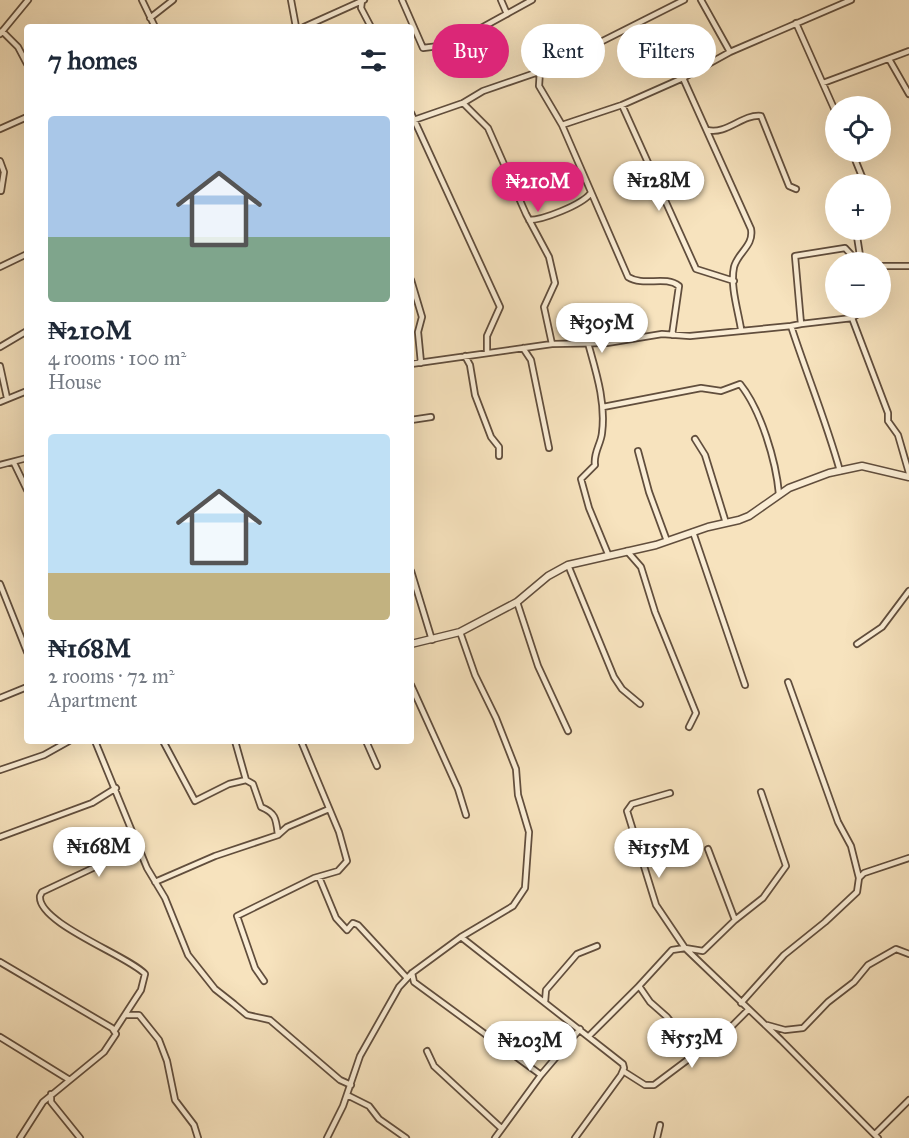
<!DOCTYPE html>
<html lang="en">
<head>
<meta charset="utf-8">
<style>
  body { margin:0; font-family:"IM FELL Great Primer",serif; background:#f2f2f3; color:#1f2937; height:100vh; display:flex; flex-direction:column; font-size:22px; white-space:nowrap }
  * { box-sizing:border-box; margin:0 }
  p { font-size:20px; color:#747a83 }
  .icon { flex:none; width:33px; height:33px; fill:none; stroke:currentColor; stroke-width:2; stroke-linecap:round; stroke-linejoin:round }
  .map { position:relative; flex:1; overflow:hidden }
  .details { position:absolute; left:24px; top:24px; width:390px; height:720px; display:flex; flex-direction:column; background:#fff; border-radius:6px; box-shadow:0 6px 24px #0002 }
  .details>* { flex:none }
  .banner { position:absolute; left:432px; top:24px; width:387px; height:54px; display:flex; gap:12px }
  .tools { position:absolute; left:825px; top:96px; display:grid; gap:12px }
  .tools a { display:grid; place-items:center; width:66px; height:66px; border-radius:50%; background:#fff; box-shadow:0 6px 24px #0002; font-size:30px }
  .price { position:absolute; translate:-50% -51px; padding:0 14px; border-radius:21px; background:#fff; color:#222; font-size:20px; line-height:39px; filter:drop-shadow(0 2px 3px #0008) }
  .price::after { content:''; position:absolute; left:50%; top:36px; width:18px; height:14px; margin-left:-9px; background:inherit; clip-path:polygon(0 0,100% 0,50% 100%) }
  .price.active { background:#db2777; color:#fff }
  ul { padding:0; list-style:none }
  li { display:grid; align-content:center; gap:12px; height:318px; padding:0 24px }
  li span { display:grid; place-items:center; height:186px; border-radius:6px; color:#555 }
  li>.icon { margin-inline-start:auto }
  span .icon { width:108px; height:108px; fill:#fffc; stroke-width:1 }
  li b { font-size:26px }
  h2 { display:flex; justify-content:space-between; align-items:center; height:72px; padding:0 24px; font-size:26px }
  .pill { padding:0 21px; border-radius:27px; background:#fff; box-shadow:0 6px 24px #0002; font-size:21px; line-height:54px }
  .pill.active { background:#db2777; color:#fff }
  .map>svg:first-child { display:block }
</style>
</head>
<body>
<div class="map">
<svg width="909" height="1138" viewBox="0 0 909 1138">
  <rect width="100%" height="100%" fill="#f7e3be"/>
  <filter id="stains"><feTurbulence type="fractalNoise" baseFrequency=".00333" numOctaves="4"/><feColorMatrix values="0 0 0 0 .2 0 0 0 0 .09 0 0 0 0 .02 0 0 0 .5 -.17"/></filter>
  <radialGradient id="worn" r=".72"><stop offset=".6" stop-color="#630" stop-opacity="0"/><stop offset="1" stop-color="#630" stop-opacity=".3"/></radialGradient>
  <g fill="none" stroke-linecap="round" stroke-linejoin="round">
    <defs>
      <path id="minor" d="M 142,0 L 155,27
        M 291,0 L 296,27
        M 362,0 L 361,8 L 371,27
        M 402,0 L 423,48 L 447,45 L 463,38 L 532,0
        M 501,0 L 507,14
        M 701,0 L 730,52
        M 150,18 L 173,0
        M 796,23 L 836,113
        M 304,27 L 364,0
        M 2,31 L 18,47 L 27,64
        M 0,34 L 28,0
        M 889,59 L 909,94
        M 540,70 L 539,86 L 562,125 L 628,277 C 644,287 665,275 679,286 L 672,335
        M 683,78 L 751,229 C 754,246 738,252 734,267 C 730,286 738,310 741,329
        M 823,83 L 909,51
        M 463,103 L 488,128 L 526,214 L 549,257 L 555,283 L 544,307 L 552,344
        M 622,105 L 696,269 L 734,281
        M 411,113 L 500,307 L 487,336 L 487,352
        M 414,120 L 463,103 L 483,91 L 547,69 L 684,0
        M 562,125 L 622,105 L 683,78 L 730,52 L 851,0
        M 0,129 L 27,117
        M 707,130 C 727,135 742,114 761,116 L 789,186 L 796,189
        M 852,152 L 865,184
        M 0,161 L 4,172 L 1,191
        M 529,220 C 543,220 581,205 590,194
        M 856,230 L 861,262
        M 880,266 L 909,266
        M 0,267 L 27,254
        M 411,280 L 422,317 L 418,332 L 421,363
        M 852,318 L 888,413 L 888,421 L 898,435 L 909,473
        M 801,324 L 852,318 L 867,308
        M 791,326 C 807,375 826,421 840,471
        M 588,343 C 596,372 606,402 602,433 C 601,444 593,453 595,465 L 581,479 L 589,508 L 608,554
        M 0,347 L 27,331
        M 523,348 L 531,360 L 549,448
        M 465,356 L 470,365 L 475,395 L 491,437 L 499,447 L 499,456
        M 411,364 L 552,344 L 607,343 L 662,334 L 690,336 L 791,326 L 801,324 L 795,256 L 845,248 L 858,262
        M 0,366 L 7,398
        M 0,402 L 27,391
        M 603,407 L 701,388 L 721,391 L 740,384 C 761,410 776,461 779,494
        M 411,420 L 431,417
        M 695,439 L 705,455 L 726,523
        M 638,451 L 649,492 L 667,541
        M 14,463 L 27,490
        M 0,465 L 27,458
        M 693,532 L 745,685
        M 627,551 L 641,567 L 655,612 L 696,713 L 689,727
        M 568,565 L 614,677 L 622,689 L 640,704
        M 411,571 L 432,640
        M 0,584 L 27,652
        M 517,602 L 538,666 L 568,731
        M 857,644 L 882,627 L 909,591
        M 788,682 L 838,822 L 851,846 L 859,878
        M 411,685 L 458,789 L 466,815
        M 0,698 L 27,687
        M 95,741 L 147,868 L 165,898 L 188,955 L 215,989 L 234,1004 L 247,1015 L 270,1020 L 340,1080 L 351,1085
        M 163,741 L 195,801 L 229,784 L 246,780
        M 235,741 L 246,780 L 253,784 L 261,807 C 276,813 276,819 278,835
        M 366,741 L 377,766
        M 0,770 L 44,755 L 69,741
        M 670,793 L 632,804 L 627,811 L 656,905 L 685,948 L 781,1040 L 878,1138
        M 0,837 L 92,803 L 116,788
        M 708,849 L 735,920
        M 319,877 L 336,918 L 347,930 L 353,923 L 358,925 L 407,978
        M 155,882 L 215,856 L 278,835 L 287,827 L 329,809
        M 461,937 L 623,1064 L 624,1068 L 621,1075 L 575,1138
        M 0,962 L 112,1028 L 116,1034 L 104,1052 L 43,1102 L 20,1138
        M 412,973 L 414,982 L 541,1075
        M 264,981 L 255,968 L 237,916 L 314,878 L 338,871 L 347,861 L 339,832 L 301,741
        M 545,1002 L 546,990 L 577,954 L 597,946
        M 741,1003 L 784,955 L 825,922 L 857,892 L 859,878 L 864,873 L 909,858
        M 127,1015 L 139,1015 L 159,1040 L 167,1061 L 175,1100 L 194,1125 L 198,1138
        M 767,1025 L 785,1030 L 803,1028 L 828,1002 L 854,982 L 868,965 L 896,949 L 909,954
        M 115,1030 L 141,990 L 145,974 C 129,956 37,923 40,896 L 42,892 L 93,868 L 138,842
        M 589,1036 L 639,986
        M 0,1037 L 68,1079
        M 427,1051 L 434,1066 L 501,1128
        M 695,1052 L 667,1017 L 650,1002 L 639,986 L 672,950 L 685,948 L 703,951 L 735,920 L 763,898 L 786,866 L 761,792
        M 623,1071 L 645,1085 L 654,1085 L 730,1028 L 748,1010
        M 51,1094 L 51,1102 L 80,1138
        M 347,1095 L 369,1106 L 379,1119 L 406,1138
        M 875,1134 L 909,1100
        M 327,1138 L 343,1106 L 360,1056 L 399,987 L 412,973 L 461,937 L 513,906 L 525,888 L 529,832 L 518,795 L 516,769 L 496,718 L 475,675 L 460,632
        M 495,1138 L 541,1075 L 580,1029
        M 657,1138 L 660,1125"/>
      <path id="tertiary" d="M 411,644 L 460,632 L 517,602 L 548,576 L 568,565 L 656,545 L 708,527 L 739,520 L 749,516 L 789,488 L 829,473 L 862,466 L 909,477"/>
    </defs>
    <!-- minor casing -->
    <use href="#minor" stroke="#614e3d" stroke-width="8"/>
    <!-- tertiary casing -->
    <use href="#tertiary" stroke="#614e3d" stroke-width="9"/>
    <!-- minor -->
    <use href="#minor" stroke="#faedd5" stroke-width="4.5"/>
    <!-- tertiary -->
    <use href="#tertiary" stroke="#faedd5" stroke-width="6"/>
  </g>
  <rect width="100%" height="100%" filter="url(#stains)"/>
  <rect width="100%" height="100%" fill="url(#worn)"/>
</svg>
<div class="tools">
<a><svg class="icon" aria-label="locate" viewBox="0 0 24 24"><circle cx="12" cy="12" r="6"/><path d="M12 2v4M12 18v4M2 12h4M18 12h4"/></svg></a>
<a>+</a>
<a>−</a>
</div>
<b class="price" style="left:659px;top:212px">₦128M</b>
<b class="price active" style="left:538px;top:213px">₦210M</b>
<b class="price" style="left:602px;top:354px">₦305M</b>
<b class="price" style="left:99px;top:878px">₦168M</b>
<b class="price" style="left:659px;top:879px">₦155M</b>
<b class="price" style="left:692px;top:1069px">₦553M</b>
<b class="price" style="left:530px;top:1072px">₦203M</b>
<div class="banner">
<a class="pill active">Buy</a>
<a class="pill">Rent</a>
<a class="pill">Filters</a>
</div>
<section class="details">
<h2>7 homes<svg class="icon" aria-label="filters" viewBox="0 0 24 24"><path d="M4 7h16M4 17h16"/><circle cx="9" cy="7" r="2"/><circle cx="15" cy="17" r="2"/></svg></h2>
<ul>
<li><span style="background:linear-gradient(#a9c7e8 65%,#7fa58c 0)"><svg class="icon" aria-label="home" viewBox="0 0 24 24"><path d="M3 11l9-7 9 7M6 9v11h12V9"/></svg></span><div><b>₦210M</b><p>4 rooms · 100 m²</p><p>House</p></div></li>
<li><span style="background:linear-gradient(#bfe0f5 75%,#c2b280 0)"><svg class="icon" aria-label="home" viewBox="0 0 24 24"><path d="M3 11l9-7 9 7M6 9v11h12V9"/></svg></span><div><b>₦168M</b><p>2 rooms · 72 m²</p><p>Apartment</p></div></li>
</ul>
</section>
</div>
</body>
</html>
